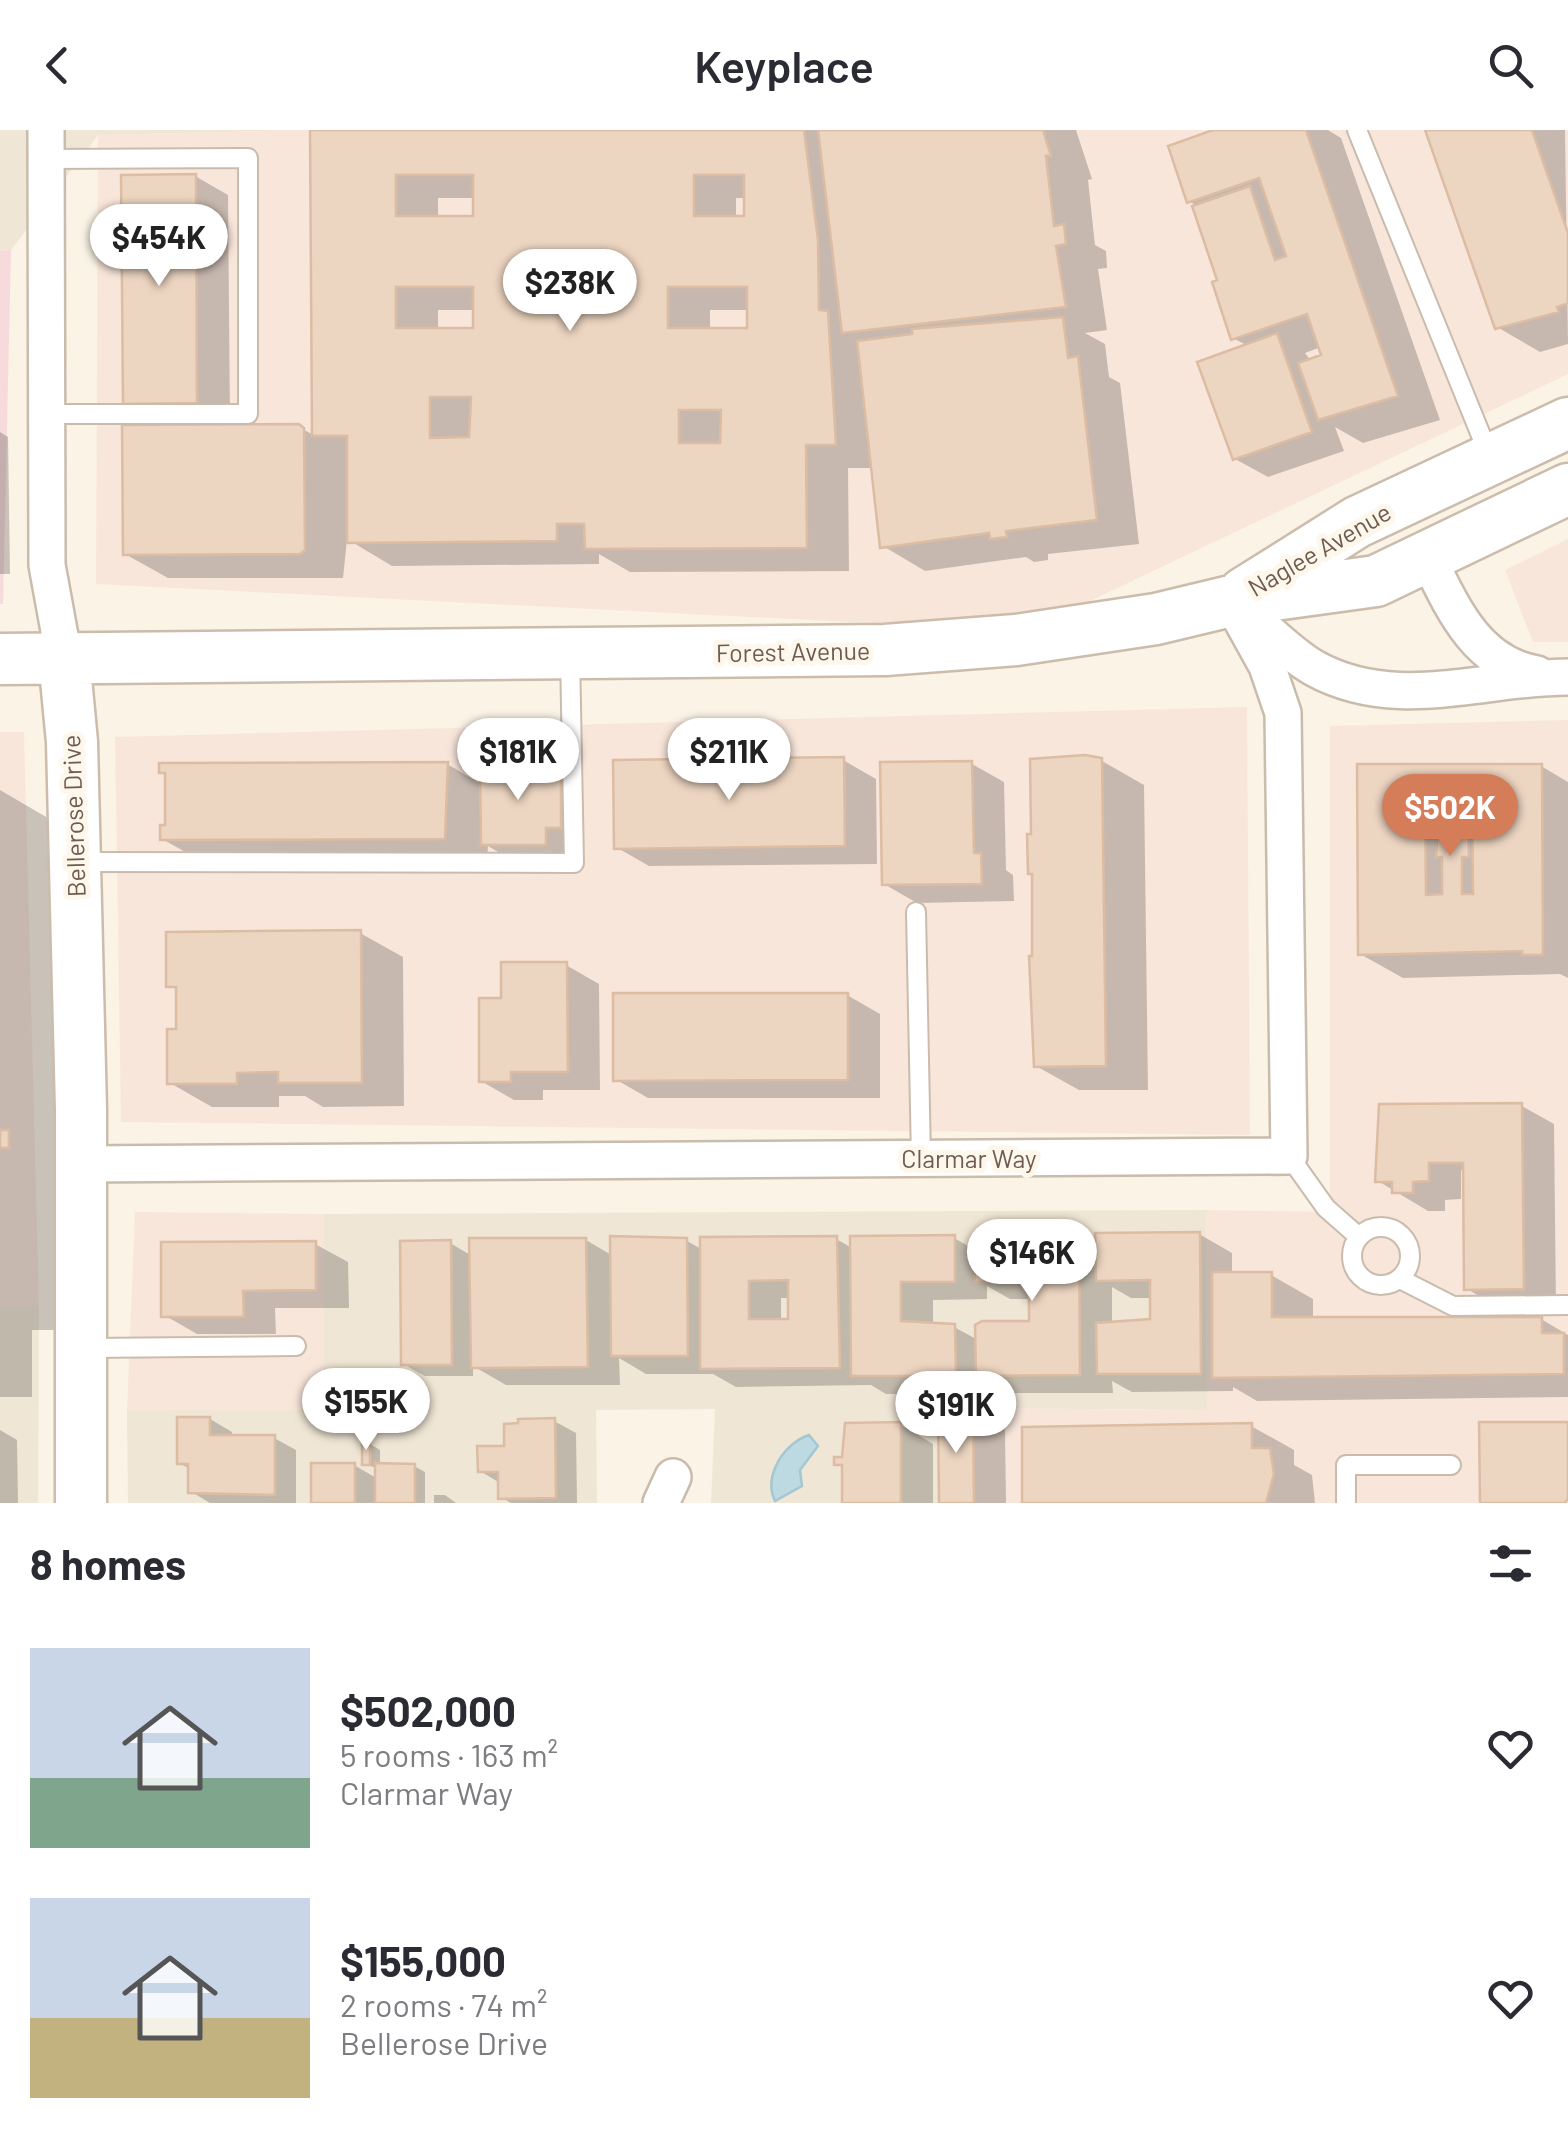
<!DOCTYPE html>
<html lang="en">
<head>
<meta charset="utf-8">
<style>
  body { margin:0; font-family:Barlow,sans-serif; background:#f2f2f3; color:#2b2b33; height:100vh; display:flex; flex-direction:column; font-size:38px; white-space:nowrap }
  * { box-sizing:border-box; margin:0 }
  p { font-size:32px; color:#7c7c81 }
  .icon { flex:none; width:55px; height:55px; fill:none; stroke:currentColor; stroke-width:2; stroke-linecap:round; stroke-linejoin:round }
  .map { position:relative; height:1373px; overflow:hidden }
  .sheet { display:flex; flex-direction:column; background:#fff; flex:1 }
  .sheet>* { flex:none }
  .price { position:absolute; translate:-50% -85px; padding:0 22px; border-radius:35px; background:#fff; color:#222; font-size:32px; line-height:65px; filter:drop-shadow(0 2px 5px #0008) }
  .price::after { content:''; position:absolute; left:50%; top:60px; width:30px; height:22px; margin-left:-15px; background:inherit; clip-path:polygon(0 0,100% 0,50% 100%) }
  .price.current { background:#d57d59; color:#fff }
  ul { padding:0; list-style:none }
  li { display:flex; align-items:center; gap:30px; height:250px; padding:0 30px }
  li span { display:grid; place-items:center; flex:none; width:280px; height:200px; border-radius:0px; color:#555 }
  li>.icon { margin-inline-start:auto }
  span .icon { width:120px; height:120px; fill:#fffc; stroke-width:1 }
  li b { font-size:42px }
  h2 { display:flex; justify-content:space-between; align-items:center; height:120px; padding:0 30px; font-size:42px }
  header { display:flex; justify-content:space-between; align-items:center; height:130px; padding:0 30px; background:#fff; font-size:45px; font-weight:600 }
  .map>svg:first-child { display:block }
</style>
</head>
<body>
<header><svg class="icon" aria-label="back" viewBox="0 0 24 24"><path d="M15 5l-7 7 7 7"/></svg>Keyplace<svg class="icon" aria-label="search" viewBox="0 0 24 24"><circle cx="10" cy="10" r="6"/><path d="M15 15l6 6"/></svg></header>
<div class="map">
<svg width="1568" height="1373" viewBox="0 0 1568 1373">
  <rect width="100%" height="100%" fill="#faf3e6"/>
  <!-- residential -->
  <path fill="#f0e6d5" d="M 0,0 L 305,0 L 98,5 L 11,120 L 0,121 Z
    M 1206,1080 L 1207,1280 L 938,1278 L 938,1373 L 711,1373 L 715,1279 L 596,1280 L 597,1373 L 128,1373 L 127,1280 L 324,1280 L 324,1084 Z
    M 0,1177 L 39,1177 L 38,1373 L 0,1373 Z"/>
  <!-- commercial -->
  <path fill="#f9e6db" d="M 305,0 L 1568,0 L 1568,244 L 1027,501 L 96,454 L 98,5 Z
    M 1568,409 L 1568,512 L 1533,512 L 1505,440 Z
    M 1247,577 L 1250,1005 L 121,992 L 115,607 Z
    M 1568,590 L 1568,1373 L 938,1373 L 937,1278 L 1207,1280 L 1206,1080 L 1330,1082 L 1330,596 Z
    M 0,602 L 24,602 L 39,1177 L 0,1177 Z
    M 135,1082 L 324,1084 L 324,1280 L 127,1280 Z"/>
  <!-- medical -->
  <path fill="#f6dadc" d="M 11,120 L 3,474 L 0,474 L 0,121 Z"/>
  <!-- water -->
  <path fill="#bdd9e1" stroke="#a4c7d1" stroke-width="2.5" d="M 809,1305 L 818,1316 L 800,1340 L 802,1356 L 775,1371 C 763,1346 784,1313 809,1305 Z"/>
  <!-- shadow -->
  <path fill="#0003" fill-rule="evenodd" d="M 313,0 L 1076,0 L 1092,49 L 1088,50 L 1095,115 L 1106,121 L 1107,138 L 1098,139 L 1107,200 L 1085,203 L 1105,214 L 1109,247 L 1120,253 L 1139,414 L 1048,424 L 1048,430 L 1034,432 L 1026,427 L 925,441 L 883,416 L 874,338 L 848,338 L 849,441 L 630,442 L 599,424 L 599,434 L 392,436 L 347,409 L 343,448 L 168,448 L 125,424 L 299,297 L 315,306 ZM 438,68 L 475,68 L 475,88 L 438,88 ZM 736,68 L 746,68 L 746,88 L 736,88 ZM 438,180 L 475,180 L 475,200 L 438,200 ZM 710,180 L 749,180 L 749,200 L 710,200 Z
    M 1221,0 L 1328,0 L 1341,8 L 1440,290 L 1363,313 L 1335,297 L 1344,321 L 1268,347 L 1235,329 L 1248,216 L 1233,208 L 1198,76 L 1190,72 ZM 1321,217 L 1324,227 L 1311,231 L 1305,223 Z
    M 1427,0 L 1565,0 L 1568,214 L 1540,222 L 1497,197 Z
    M 195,46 L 228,65 L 230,291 L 158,292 L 125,273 Z
    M 0,302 L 8,307 L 10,444 L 0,444 Z
    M 843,630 L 876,649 L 877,734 L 649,736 L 616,717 Z
    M 1102,631 L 1144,655 L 1148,960 L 1079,960 L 1036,936 L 1035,828 Z
    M 447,634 L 483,655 L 547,634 L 569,646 L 567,654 L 582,663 L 582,710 L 567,726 L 505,726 L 488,716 L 487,732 L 205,733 L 162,709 L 168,698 L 168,645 L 162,641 Z
    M 972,634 L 1004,652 L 1006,740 L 1013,745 L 1014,771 L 917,773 L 884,754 Z
    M 1541,636 L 1568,652 L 1568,848 L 1560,844 L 1403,848 L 1360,824 L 1359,637 ZM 1420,651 L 1444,665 L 1444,671 L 1418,656 Z
    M 0,660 L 53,691 L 64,734 L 58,1200 L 32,1200 L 32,1267 L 0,1267 Z
    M 360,803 L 403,827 L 404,976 L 323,977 L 305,966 L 279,966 L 279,977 L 212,977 L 170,953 L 179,902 L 179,861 L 169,855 Z
    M 566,835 L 599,854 L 600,960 L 543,960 L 543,970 L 514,970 L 481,951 L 503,870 Z
    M 847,865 L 880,884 L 880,968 L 648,968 L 615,949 Z
    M 1522,976 L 1554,994 L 1556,1177 L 1500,1178 L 1467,1159 L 1466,1040 L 1461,1040 L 1461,1069 L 1445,1070 L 1445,1081 L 1428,1081 L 1378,1051 Z
    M 1199,1104 L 1232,1123 L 1232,1145 L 1271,1145 L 1313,1169 L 1313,1189 L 1541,1189 L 1568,1205 L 1568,1267 L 1257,1271 L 1233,1257 L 1233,1261 L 1132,1262 L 1112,1251 L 1113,1263 L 1011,1263 L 988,1250 L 988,1263 L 886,1264 L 871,1255 L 736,1257 L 713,1244 L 646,1244 L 619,1228 L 620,1255 L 506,1255 L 473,1236 L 473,1246 L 425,1246 L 403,1234 L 450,1113 L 472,1126 L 586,1110 L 613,1126 L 687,1111 L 703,1120 L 836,1109 L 852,1118 L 954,1108 L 977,1121 L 1079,1105 L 1098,1116 ZM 987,1156 L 1010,1169 L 1032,1169 L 1032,1193 L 978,1210 L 954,1197 L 933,1195 L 933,1170 L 987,1169 ZM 1112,1157 L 1131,1168 L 1152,1168 L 1152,1191 L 1112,1195 ZM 781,1168 L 790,1168 L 791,1191 L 781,1191 Z
    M 315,1114 L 348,1132 L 349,1178 L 275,1178 L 276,1204 L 197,1204 L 164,1185 Z
    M 972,1281 L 1005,1300 L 1006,1373 L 942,1373 Z
    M 210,1289 L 232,1302 L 232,1308 L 274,1308 L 296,1320 L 296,1373 L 210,1373 L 190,1361 L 190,1339 L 179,1333 Z
    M 554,1291 L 576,1303 L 577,1373 L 511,1373 L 501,1367 L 500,1353 L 480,1341 L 506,1318 Z
    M 847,1295 L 901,1295 L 933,1314 L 933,1373 L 845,1373 L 845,1338 L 837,1334 L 844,1330 Z
    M 1251,1296 L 1294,1320 L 1294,1335 L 1312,1345 L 1315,1373 L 1025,1373 Z
    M 0,1300 L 17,1310 L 18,1373 L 0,1373 Z
    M 370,1314 L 380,1320 L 380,1336 L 414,1336 L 425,1342 L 425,1373 L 314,1373 L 354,1335 L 378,1349 L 378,1339 L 364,1333 Z
    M 434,1365 L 445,1365 L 456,1373 L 434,1373 Z"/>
  <!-- building -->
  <path fill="#ecd5c1" stroke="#dcbda3" stroke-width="2.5" fill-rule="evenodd" d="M 310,0 L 804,0 L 818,110 L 819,180 L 828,181 L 836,315 L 806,315 L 807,418 L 585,419 L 584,394 L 557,394 L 557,411 L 347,413 L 347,306 L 312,306 ZM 396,45 L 473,45 L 473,86 L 396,86 ZM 694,45 L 744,45 L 744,86 L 694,86 ZM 396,157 L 473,157 L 473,198 L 396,198 ZM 668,157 L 747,157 L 747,198 L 668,198 ZM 430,267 L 471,267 L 469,307 L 430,308 ZM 679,280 L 721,280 L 720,313 L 679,313 Z
    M 818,0 L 1043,0 L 1051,26 L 1046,26 L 1054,96 L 1064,94 L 1066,114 L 1056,116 L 1066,177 L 842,203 Z
    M 1213,0 L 1306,0 L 1398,266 L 1318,290 L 1298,233 L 1321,225 L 1307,184 L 1231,210 L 1212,152 L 1217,150 L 1192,76 L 1250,56 L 1275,130 L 1286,126 L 1259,48 L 1187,73 L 1168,16 Z
    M 1425,0 L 1532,0 L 1568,103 L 1568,173 L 1557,177 L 1559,182 L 1495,199 Z
    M 196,44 L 197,273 L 123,274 L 121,45 Z
    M 1063,187 L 1068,228 L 1078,226 L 1097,390 L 1006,401 L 1007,407 L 990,409 L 989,403 L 880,418 L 857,211 L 912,204 L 912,199 Z
    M 1277,203 L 1312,302 L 1233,330 L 1197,232 Z
    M 299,294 L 304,298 L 305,420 L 300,424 L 123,425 L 122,295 Z
    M 1085,625 L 1102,628 L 1106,936 L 1034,937 L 1029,826 L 1032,826 L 1032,744 L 1028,744 L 1027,704 L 1031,704 L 1030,629 Z
    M 844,627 L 845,716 L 614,719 L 613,630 Z
    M 480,631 L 548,631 L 544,647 L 561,647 L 561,698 L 546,698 L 546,715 L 481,715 Z
    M 972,631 L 974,723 L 981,723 L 982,754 L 882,755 L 880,632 Z
    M 448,632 L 445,709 L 160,710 L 160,695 L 165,695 L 165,643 L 159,643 L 159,633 Z
    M 1357,634 L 1542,634 L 1543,825 L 1522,825 L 1522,821 L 1358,825 ZM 1425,657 L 1441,657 L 1436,727 L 1442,727 L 1442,764 L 1426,765 ZM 1462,657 L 1472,657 L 1473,764 L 1462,764 L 1462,727 L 1469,727 L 1468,691 L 1462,691 Z
    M 361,800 L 362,953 L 278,953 L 278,942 L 237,943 L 237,954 L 167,954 L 167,899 L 176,899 L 176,857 L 166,857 L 166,802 Z
    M 501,832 L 567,832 L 568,942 L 511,942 L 511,952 L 479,952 L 479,868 L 501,868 Z
    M 613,863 L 848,863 L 848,950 L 613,951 Z
    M 1522,973 L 1524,1159 L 1464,1160 L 1463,1033 L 1429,1033 L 1429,1051 L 1413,1052 L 1413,1063 L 1392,1063 L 1392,1052 L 1375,1052 L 1379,974 Z
    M 0,1000 L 9,1000 L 9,1018 L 0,1018 Z
    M 1079,1102 L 1080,1245 L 976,1246 L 975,1195 L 982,1191 L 1029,1191 L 1029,1151 L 975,1152 L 975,1103 Z
    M 1200,1102 L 1201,1244 L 1097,1244 L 1096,1193 L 1150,1189 L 1150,1150 L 1096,1151 L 1095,1103 Z
    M 955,1105 L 955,1152 L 901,1152 L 901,1191 L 955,1194 L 956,1246 L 851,1246 L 850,1106 Z
    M 610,1106 L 687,1108 L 688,1226 L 611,1226 Z
    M 837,1106 L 840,1238 L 700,1239 L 700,1107 ZM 788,1150 L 788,1189 L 749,1189 L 749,1151 Z
    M 469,1108 L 586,1108 L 588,1237 L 471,1238 Z
    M 451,1110 L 452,1235 L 401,1235 L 400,1111 Z
    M 316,1111 L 316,1160 L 243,1161 L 244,1187 L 161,1187 L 161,1112 Z
    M 1212,1142 L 1272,1142 L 1272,1187 L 1542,1187 L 1542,1203 L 1564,1203 L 1564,1244 L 1212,1248 Z
    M 973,1278 L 974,1373 L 939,1373 L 938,1279 Z
    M 177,1287 L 210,1287 L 210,1305 L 275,1305 L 275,1365 L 188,1363 L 188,1334 L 177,1334 Z
    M 555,1288 L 556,1368 L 498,1369 L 498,1342 L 478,1342 L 477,1316 L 504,1316 L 504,1294 L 518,1293 L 518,1289 Z
    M 901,1292 L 901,1373 L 842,1373 L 842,1335 L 834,1335 L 834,1327 L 842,1327 L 845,1293 Z
    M 1479,1292 L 1568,1292 L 1568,1369 L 1565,1373 L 1480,1373 Z
    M 1252,1293 L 1252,1318 L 1270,1318 L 1274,1344 L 1266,1373 L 1022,1373 L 1022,1297 Z
    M 362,1311 L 370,1311 L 370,1335 L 362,1335 Z
    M 311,1333 L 355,1333 L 355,1373 L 311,1373 Z
    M 375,1333 L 415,1334 L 415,1373 L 375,1373 Z"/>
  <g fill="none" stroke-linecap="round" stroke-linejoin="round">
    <defs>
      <path id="lane" d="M 1357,0 L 1489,325
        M 46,29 L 248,28 L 248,284 L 49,284
        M 80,732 L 574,733 L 570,524
        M 916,782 L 921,1028
        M 1289,1026 L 1326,1078 L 1359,1107
        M1352 1126a29 29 0 1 1 58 0a29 29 0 1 1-58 0Z
        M 1400,1149 L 1453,1176 L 1568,1175
        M 86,1218 L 296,1216
        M 1346,1373 L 1346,1335 L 1451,1335"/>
      <path id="street" d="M 46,0 L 47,435 L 64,528
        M 1427,426 C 1452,477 1476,534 1537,544
        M 1248,484 C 1269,502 1291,525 1314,538 C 1395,583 1482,547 1568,547
        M 82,1034 L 1289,1026 L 1283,583 L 1267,536 L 1231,471
        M 661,1373 L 673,1347"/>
      <path id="secondary" d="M 1244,463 L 1357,392 L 1568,293
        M 64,528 L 72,612 L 81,980 L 81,1373
        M 0,529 L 885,520 L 1016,510 L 1156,489 L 1231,471 L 1376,451 L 1568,359"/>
    </defs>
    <!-- lane casing -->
    <use href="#lane" stroke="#cabcad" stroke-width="22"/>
    <!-- street casing -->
    <use href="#street" stroke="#cabcad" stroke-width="40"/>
    <!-- secondary casing -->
    <use href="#secondary" stroke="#ccbcac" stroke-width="55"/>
    <!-- lane -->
    <use href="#lane" stroke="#fff" stroke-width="18"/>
    <!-- street -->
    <use href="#street" stroke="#fff" stroke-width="35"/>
    <!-- secondary -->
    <use href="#secondary" stroke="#fff" stroke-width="50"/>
  </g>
  <g text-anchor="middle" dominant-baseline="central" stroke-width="10" stroke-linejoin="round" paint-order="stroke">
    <!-- street labels -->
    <g font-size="25" fill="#705c4e" stroke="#fdf7ec">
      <text transform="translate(1319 419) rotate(-30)">Naglee Avenue</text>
      <text transform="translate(793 521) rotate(-1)">Forest Avenue</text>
      <text transform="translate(73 686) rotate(-92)">Bellerose Drive</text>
      <text x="969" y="1028">Clarmar Way</text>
    </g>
  </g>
</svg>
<b class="price" style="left:159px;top:159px">$454K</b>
<b class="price" style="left:570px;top:204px">$238K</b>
<b class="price" style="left:518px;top:673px">$181K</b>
<b class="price" style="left:729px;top:673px">$211K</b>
<b class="price current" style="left:1450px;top:729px">$502K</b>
<b class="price" style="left:1032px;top:1174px">$146K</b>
<b class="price" style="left:366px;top:1323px">$155K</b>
<b class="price" style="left:956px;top:1326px">$191K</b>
</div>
<section class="sheet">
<h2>8 homes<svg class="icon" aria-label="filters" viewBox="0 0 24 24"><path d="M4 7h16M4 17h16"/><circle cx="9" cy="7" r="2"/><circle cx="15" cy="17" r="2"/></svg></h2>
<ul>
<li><span style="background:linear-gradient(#c9d6e8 65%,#7fa58c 0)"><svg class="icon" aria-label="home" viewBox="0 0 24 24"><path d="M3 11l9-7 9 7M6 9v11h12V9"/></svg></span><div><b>$502,000</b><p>5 rooms · 163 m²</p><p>Clarmar Way</p></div><svg class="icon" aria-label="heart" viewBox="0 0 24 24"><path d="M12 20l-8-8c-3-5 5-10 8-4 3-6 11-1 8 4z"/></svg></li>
<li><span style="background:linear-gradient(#c9d6e8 60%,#c2b280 0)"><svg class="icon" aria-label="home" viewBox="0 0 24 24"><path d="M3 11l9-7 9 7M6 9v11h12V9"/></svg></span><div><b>$155,000</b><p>2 rooms · 74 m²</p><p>Bellerose Drive</p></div><svg class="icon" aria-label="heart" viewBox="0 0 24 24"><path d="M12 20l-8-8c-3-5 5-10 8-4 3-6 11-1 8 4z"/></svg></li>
</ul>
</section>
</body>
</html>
